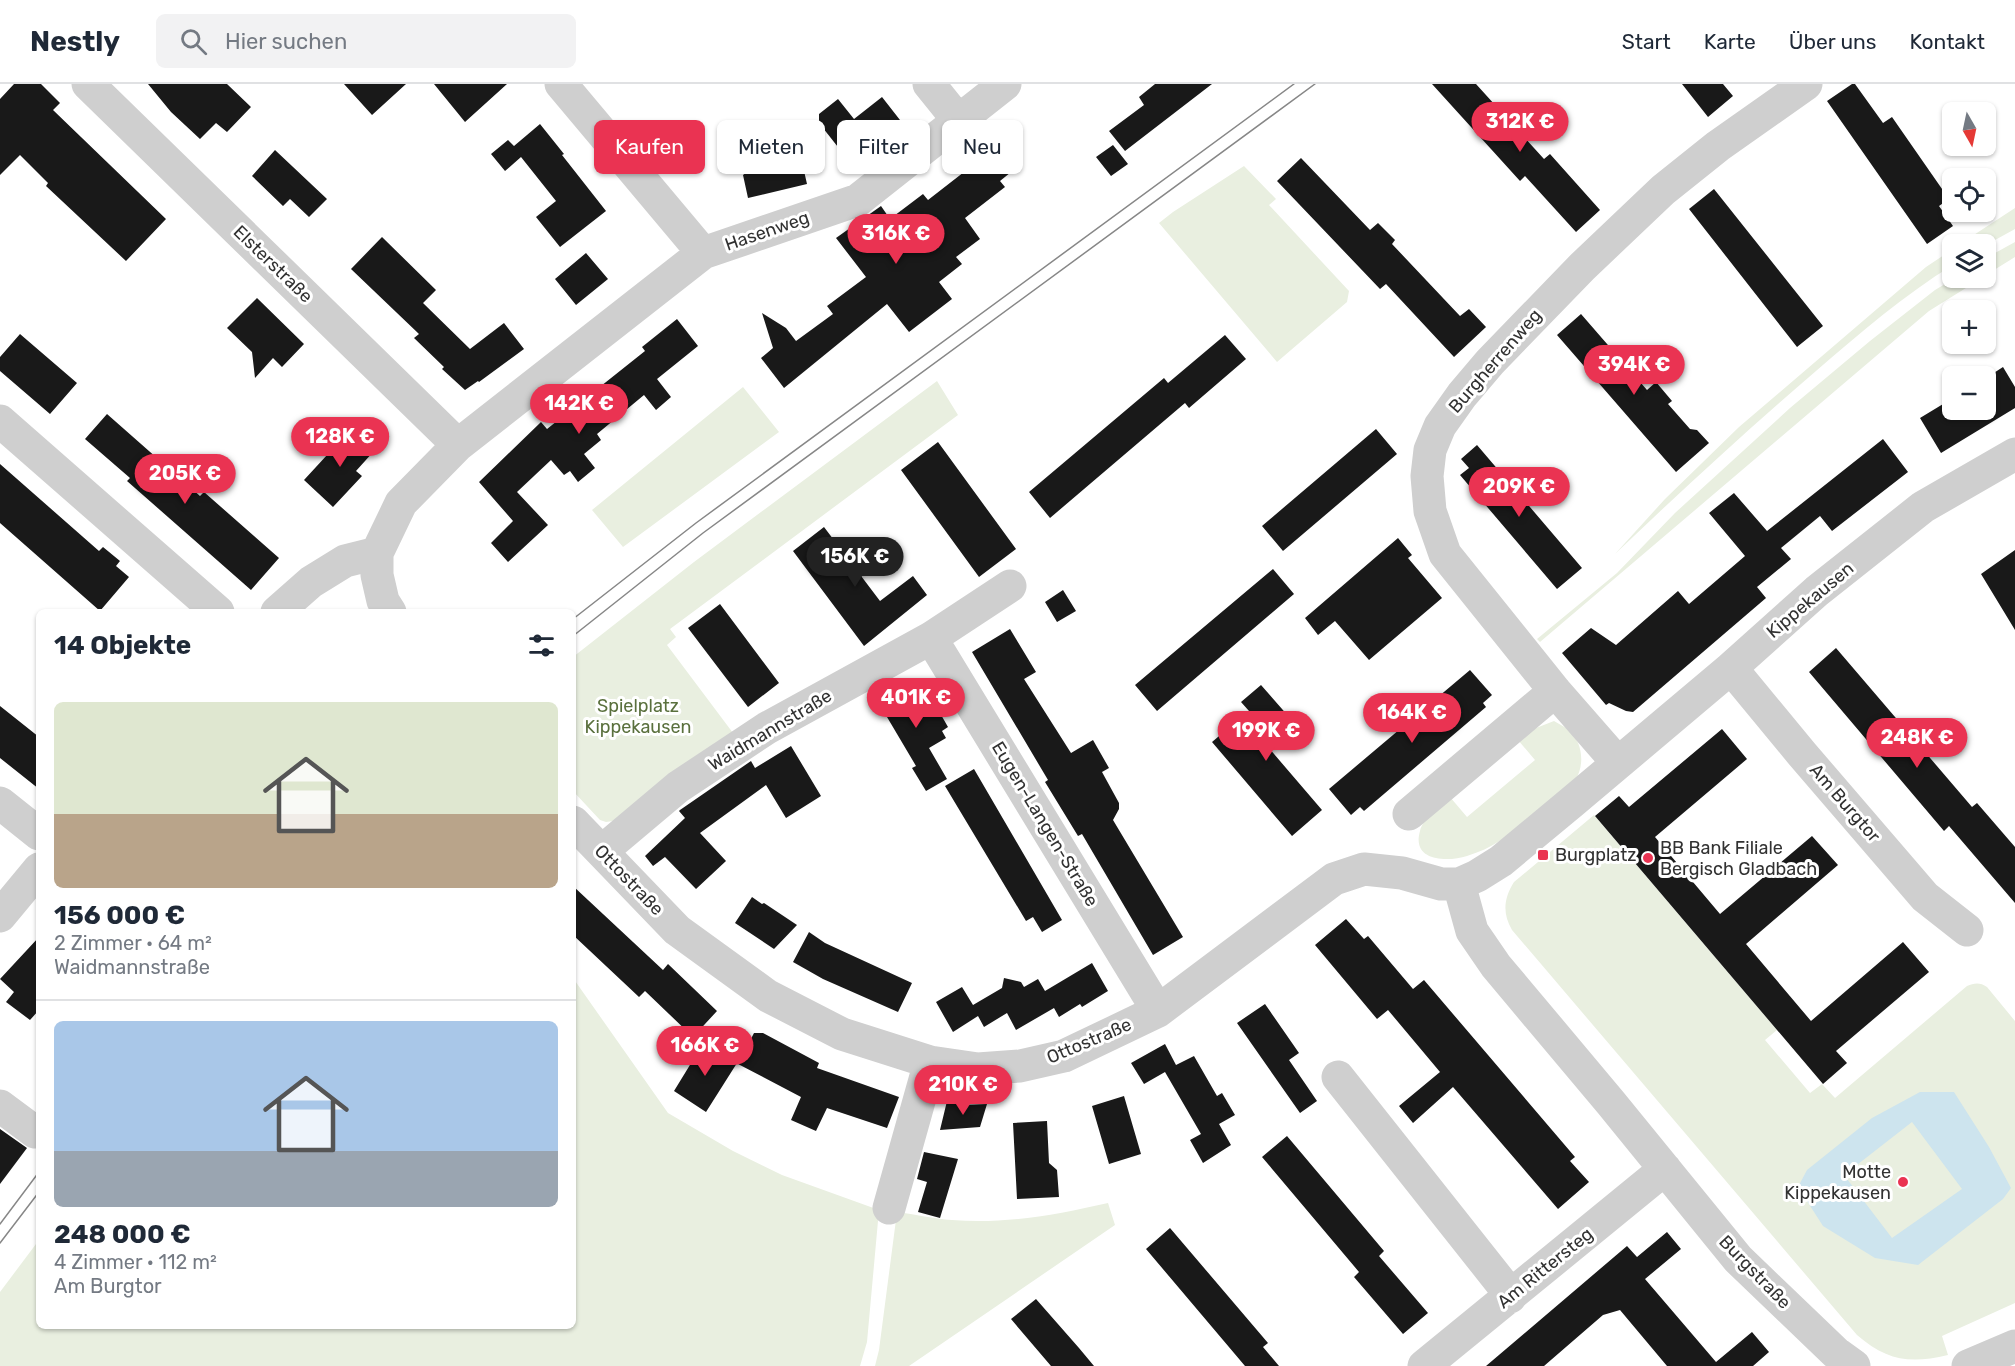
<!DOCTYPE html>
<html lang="de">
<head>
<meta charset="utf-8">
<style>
  body { margin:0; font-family:Rubik,sans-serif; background:#f2f2f3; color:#1f2937; height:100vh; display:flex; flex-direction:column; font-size:22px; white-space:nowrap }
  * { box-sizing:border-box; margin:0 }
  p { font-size:20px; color:#747a83 }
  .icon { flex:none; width:33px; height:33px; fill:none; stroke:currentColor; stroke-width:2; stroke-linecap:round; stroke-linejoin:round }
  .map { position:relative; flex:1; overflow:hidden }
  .side { position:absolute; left:36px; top:525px; width:540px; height:720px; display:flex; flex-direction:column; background:#fff; border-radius:9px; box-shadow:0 2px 4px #0004 }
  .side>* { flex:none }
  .hud { position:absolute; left:594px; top:36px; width:570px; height:54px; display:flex; gap:12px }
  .needle { width:39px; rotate:171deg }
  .fabs { position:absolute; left:1942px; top:18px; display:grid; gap:12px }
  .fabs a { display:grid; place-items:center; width:54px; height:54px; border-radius:9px; background:#fff; box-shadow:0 2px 4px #0004; font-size:30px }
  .price { position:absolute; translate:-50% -51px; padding:0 14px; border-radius:21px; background:#ea3352; color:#fff; font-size:20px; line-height:39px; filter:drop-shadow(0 2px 3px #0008) }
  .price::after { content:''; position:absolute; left:50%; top:36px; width:18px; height:14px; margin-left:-9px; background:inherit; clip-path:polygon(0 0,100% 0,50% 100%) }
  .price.current { background:#222; color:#fff }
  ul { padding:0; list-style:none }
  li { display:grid; align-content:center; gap:12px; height:318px; padding:0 18px }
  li+li { border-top:2px solid #e0e1e3 }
  li span { display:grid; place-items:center; height:186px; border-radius:9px; color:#555 }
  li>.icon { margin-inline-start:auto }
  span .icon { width:108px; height:108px; fill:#fffc; stroke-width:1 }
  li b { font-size:26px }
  h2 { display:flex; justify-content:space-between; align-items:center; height:72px; padding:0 18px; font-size:26px }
  .tag { padding:0 21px; border-radius:9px; background:#fff; box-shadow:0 2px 4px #0004; font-size:21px; line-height:54px }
  .tag.current { background:#ea3352; color:#fff }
  header { display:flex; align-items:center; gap:36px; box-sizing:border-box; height:84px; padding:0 30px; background:#fff; border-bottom:2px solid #e0e1e3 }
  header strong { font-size:28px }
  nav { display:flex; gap:33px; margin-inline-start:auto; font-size:21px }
  .search { width:420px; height:54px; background:#f2f2f3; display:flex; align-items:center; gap:15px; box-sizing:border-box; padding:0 21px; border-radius:9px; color:#747a83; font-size:22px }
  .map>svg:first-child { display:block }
</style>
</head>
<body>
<header>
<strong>Nestly</strong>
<div class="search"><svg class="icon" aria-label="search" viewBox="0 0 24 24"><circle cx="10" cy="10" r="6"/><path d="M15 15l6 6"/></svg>Hier suchen</div>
<nav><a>Start</a><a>Karte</a><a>Über uns</a><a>Kontakt</a></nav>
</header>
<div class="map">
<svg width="2015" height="1282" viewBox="0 0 2015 1282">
  <rect width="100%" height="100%" fill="#fff"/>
  <!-- green -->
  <path fill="#e9efe0" d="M 1244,82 L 1276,115 L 1269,121 L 1349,207 L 1347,218 L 1277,278 L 1159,139 L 1173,128 Z
    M 2015,124 L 2015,145 L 1986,161 L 1960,160 Z
    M 2015,158 L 2015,173 L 1986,191 L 1986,174 Z
    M 1953,165 L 1953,181 C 1904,211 1860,249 1816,287 C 1747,346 1681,407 1615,470 L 1665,415 L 1739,343 L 1926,183 Z
    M 1955,194 L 1982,194 L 1929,227 L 1540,558 L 1537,555 L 1617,489 L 1675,429 L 1790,324 L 1870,257 L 1935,206 Z
    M 937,297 L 958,331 L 670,545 L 676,553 L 667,561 L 733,649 L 613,737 L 606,738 L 600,736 L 573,707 L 573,573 L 694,478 Z
    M 743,303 L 779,348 L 623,463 L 592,426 Z
    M 1554,637 C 1559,640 1565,643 1569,646 C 1583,659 1585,681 1575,697 C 1569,705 1545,721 1536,729 C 1512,748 1497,763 1467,772 C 1448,778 1411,778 1420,747 C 1423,734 1440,722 1450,713 L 1467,733 L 1535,676 L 1518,656 L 1531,646 Z
    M 1594,731 L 1777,946 L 1765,956 L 1810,1009 L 1822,1000 L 1835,1014 L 1967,902 C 1974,899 1980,898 1987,903 L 2015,937 L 2015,1219 L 1942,1252 L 1948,1271 C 1910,1280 1887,1277 1857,1251 L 1512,846 C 1502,829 1504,814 1514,798 Z
    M 573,894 L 668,1029 L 733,1067 L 782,1091 L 879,1126 L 867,1258 L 860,1282 L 0,1282 L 0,1208 L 39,1156 L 39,1242 L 573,1242 Z
    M 1108,1119 L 1115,1141 L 909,1282 L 875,1282 L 879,1266 L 897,1128 C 915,1130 934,1135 952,1136 C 1006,1140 1056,1131 1108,1119 Z"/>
  <!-- water -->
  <path fill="#cde4ee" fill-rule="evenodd" d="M 1920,1008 L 1954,1008 L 1989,1063 L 2011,1104 L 2003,1115 L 1918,1181 L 1875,1174 L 1823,1142 L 1798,1103 L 1807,1086 L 1872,1034 ZM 1912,1038 L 1962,1105 L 1892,1154 L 1844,1091 Z"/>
  <!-- building -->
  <path fill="#191919" d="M 14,0 L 41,0 L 60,19 L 53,26 L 166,135 L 126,177 L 46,102 L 48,99 L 20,71 L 0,91 L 0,15 Z
    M 148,0 L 227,0 L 251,23 L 227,48 L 216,39 L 200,55 L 171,28 Z
    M 344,0 L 406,0 L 372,31 Z
    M 434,0 L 507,0 L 465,38 Z
    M 1155,0 L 1212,0 L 1125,67 L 1109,47 L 1144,21 L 1139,13 Z
    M 1432,0 L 1476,0 L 1544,75 L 1550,70 L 1600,126 L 1576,148 L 1525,92 L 1520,97 Z
    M 1682,0 L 1723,0 L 1733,12 L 1708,33 Z
    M 1852,0 L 1855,0 L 1883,39 L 1892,33 L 1949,115 L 1939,122 L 1953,142 L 1927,160 L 1827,17 Z
    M 882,13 L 900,36 L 849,77 L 819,39 L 819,30 L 838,15 L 854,35 Z
    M 540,40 L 564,70 L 562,71 L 606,127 L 560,163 L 536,133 L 556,117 L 521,73 L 505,87 L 491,70 L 508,56 L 514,62 Z
    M 797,56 L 807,100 L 748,114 L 743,91 L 784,59 Z
    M 997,59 L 1016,84 L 1000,97 L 1005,103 L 965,134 L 980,155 L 956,173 L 962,180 L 939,198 L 952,215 L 909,248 L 887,220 L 784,304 L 761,274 L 773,264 L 762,229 L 786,244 L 796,257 L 833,230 L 827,222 L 866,193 L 836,154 L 881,122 L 890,135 L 923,110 L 928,116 L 973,81 L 972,79 Z
    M 1113,61 L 1128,80 L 1111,92 L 1096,73 Z
    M 275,66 L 327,115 L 309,133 L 290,115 L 283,122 L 252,92 Z
    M 1301,74 L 1370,146 L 1378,139 L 1395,156 L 1392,160 L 1460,232 L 1469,225 L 1486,243 L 1454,273 L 1386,200 L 1380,205 L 1277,97 Z
    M 1714,105 L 1823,242 L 1797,263 L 1689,125 Z
    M 382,153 L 436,206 L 423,219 L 470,265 L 504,239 L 524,265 L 479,298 L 478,297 L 465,306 L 442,285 L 444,283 L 414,254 L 419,250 L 351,185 Z
    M 586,169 L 608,195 L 576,221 L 555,195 Z
    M 257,214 L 304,260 L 282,283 L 273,274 L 255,294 L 252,268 L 227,244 Z
    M 1581,230 L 1647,306 L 1656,298 L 1672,317 L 1668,320 L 1690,345 L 1697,346 L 1709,359 L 1676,388 L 1557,251 Z
    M 677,235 L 698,262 L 657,295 L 671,313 L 656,326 L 644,311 L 597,350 L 601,356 L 584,370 L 595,384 L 578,398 L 570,387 L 564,391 L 551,376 L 517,408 L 548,441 L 508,478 L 491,459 L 513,437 L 479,398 L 541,338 L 547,345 L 645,267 L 642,263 Z
    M 20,250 L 77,299 L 50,330 L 0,287 L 0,273 Z
    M 1225,251 L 1246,275 L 1189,324 L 1185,319 L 1050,434 L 1029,408 L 1164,294 L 1168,299 Z
    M 2003,283 L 2015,303 L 2015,324 L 1941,369 L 1920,334 L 1953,314 L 1953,326 L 1986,326 L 1986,294 Z
    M 107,330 L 200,412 L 204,408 L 279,474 L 251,506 L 127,397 L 130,394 L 85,355 Z
    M 351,345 L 374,367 L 356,387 L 362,392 L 333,423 L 304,396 Z
    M 1376,345 L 1397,370 L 1283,467 L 1262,442 Z
    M 1883,355 L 1908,388 L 1832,447 L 1820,432 L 1781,464 L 1791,475 L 1757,503 L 1766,514 L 1633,628 L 1626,627 L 1609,619 L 1606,621 L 1562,569 L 1591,544 L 1616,561 L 1678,507 L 1689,520 L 1745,472 L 1709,429 L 1734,409 L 1767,447 Z
    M 938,358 L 1016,465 L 979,493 L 901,386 Z
    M 1477,361 L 1582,484 L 1557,505 L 1460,391 L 1469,384 L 1461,375 Z
    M 0,380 L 99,467 L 103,463 L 120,477 L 116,482 L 129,493 L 100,527 L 0,439 Z
    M 824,443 L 880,517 L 913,492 L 927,511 L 864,562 L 793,467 Z
    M 1398,454 L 1412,471 L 1408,474 L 1442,514 L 1369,576 L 1335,537 L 1318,551 L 1305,534 Z
    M 2015,466 L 2015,546 L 1981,490 Z
    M 1273,485 L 1294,510 L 1157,627 L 1135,601 Z
    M 1063,506 L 1076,527 L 1057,538 L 1045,518 Z
    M 720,520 L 779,599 L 748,623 L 688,544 Z
    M 1010,545 L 1036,588 L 1024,595 L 1071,669 L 1093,656 L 1109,684 L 1102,688 L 1119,719 L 1119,725 L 1113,736 L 1183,853 L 1153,871 L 1082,750 L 1078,752 L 1045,698 L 1048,696 L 972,568 Z
    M 1836,564 L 1972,723 L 1977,719 L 2015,763 L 2015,819 L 1949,742 L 1944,747 L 1809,588 Z
    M 1470,586 L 1492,611 L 1483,619 L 1486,623 L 1364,727 L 1360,723 L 1351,731 L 1329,705 Z
    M 897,596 L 906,612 L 917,605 L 921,612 L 928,608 L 948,643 L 942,647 L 946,654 L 929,664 L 947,695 L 926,707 L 912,684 L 916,682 L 887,633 L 889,632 L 875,609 Z
    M 1261,601 L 1289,633 L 1262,656 L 1322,726 L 1292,752 L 1212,658 L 1249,627 L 1241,618 Z
    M 0,622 L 39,653 L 39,705 L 0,674 Z
    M 1722,645 L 1747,675 L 1655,753 L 1720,830 L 1812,752 L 1838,781 L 1746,860 L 1811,937 L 1903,858 L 1929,888 L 1836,967 L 1847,979 L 1823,1000 L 1595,732 L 1619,712 L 1629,723 Z
    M 791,662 L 821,712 L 786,734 L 766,701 L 700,749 L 726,777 L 696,805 L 665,773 L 653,782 L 645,772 L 685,734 L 679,727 L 680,726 L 751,677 L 755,684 Z
    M 974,685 L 1062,836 L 1042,848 L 1033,833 L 1026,837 L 945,702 Z
    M 573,802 L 663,886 L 668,880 L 717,927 L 693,953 L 645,907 L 639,913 L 573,851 Z
    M 752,813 L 762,820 L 764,819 L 797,841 L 774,865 L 735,839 Z
    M 1346,835 L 1364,855 L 1368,852 L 1413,905 L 1424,896 L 1575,1073 L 1570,1077 L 1589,1098 L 1558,1125 L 1453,1003 L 1413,1039 L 1399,1022 L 1440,988 L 1388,926 L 1377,935 L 1315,861 Z
    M 809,848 L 825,859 L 912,899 L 898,928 L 823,895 L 793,878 Z
    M 39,853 L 39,926 L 30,936 L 6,918 L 14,908 L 0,895 Z
    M 1092,879 L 1108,907 L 1082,923 L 1080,920 L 1059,933 L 1054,924 L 1016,946 L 1007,929 L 984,943 L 978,932 L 953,948 L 936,918 L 962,903 L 973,921 L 1002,904 L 1004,894 L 1021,898 L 1024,903 L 1038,895 L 1045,907 Z
    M 1265,920 L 1299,969 L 1289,976 L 1317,1017 L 1300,1029 L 1237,939 Z
    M 754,949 L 763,949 L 819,979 L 817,984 L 899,1013 L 887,1044 L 827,1024 L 816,1047 L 791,1036 L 801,1013 L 738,980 Z
    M 704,958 L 737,979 L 706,1028 L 674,1007 Z
    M 1165,960 L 1176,981 L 1194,972 L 1217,1012 L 1222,1009 L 1235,1031 L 1219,1040 L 1231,1061 L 1203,1079 L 1190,1056 L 1201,1050 L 1165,988 L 1144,1000 L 1131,979 Z
    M 1124,1012 L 1141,1070 L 1109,1080 L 1092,1022 Z
    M 947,1017 L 964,1021 L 987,1020 L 980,1043 L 940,1046 Z
    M 1047,1037 L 1049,1079 L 1057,1086 L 1059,1113 L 1017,1115 L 1013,1039 Z
    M 0,1045 L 27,1064 L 0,1100 Z
    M 1287,1052 L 1384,1167 L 1379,1172 L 1428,1229 L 1403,1250 L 1354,1193 L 1359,1188 L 1262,1073 Z
    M 924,1068 L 958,1075 L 940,1134 L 918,1128 L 927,1098 L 917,1095 Z
    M 1170,1144 L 1268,1259 L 1263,1263 L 1279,1282 L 1245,1282 L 1146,1165 Z
    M 1667,1148 L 1681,1165 L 1645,1195 L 1716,1278 L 1752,1248 L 1769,1268 L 1753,1282 L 1667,1282 L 1620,1226 L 1603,1231 L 1544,1282 L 1486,1282 L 1627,1162 L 1637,1173 Z
    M 1036,1215 L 1079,1264 L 1094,1282 L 1051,1282 L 1011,1235 Z"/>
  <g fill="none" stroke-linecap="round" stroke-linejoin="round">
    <!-- minor -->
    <path stroke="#cfcfcf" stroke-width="33" d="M 88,0 L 458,361
      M 561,0 L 703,169
      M 929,0 L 958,36
      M 0,337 L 218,528
      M 277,528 L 311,498 L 345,477 L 377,469
      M 390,528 L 383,517 L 377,491 L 377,469 L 401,419 L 458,361 L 703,169 L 858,116 L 1005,0
      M 931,554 L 1158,927
      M 1731,584 L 1802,670 L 1925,813 L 1967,846
      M 1618,679 L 1555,607 L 1445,470 L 1430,427 L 1427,392 L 1430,366 L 1440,342 L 1462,311 L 1490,278 L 1582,183 L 1663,106 L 1718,62 L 1806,0
      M 0,719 L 39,750
      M 1409,730 L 1555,607
      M 573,738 L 677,846 L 768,912 L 842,950 L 930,978 L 978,985 L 1020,982 L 1064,972 L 1158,927 L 1334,795 L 1364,785 L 1402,789 L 1441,800 L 1459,800 L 1477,792 L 1501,777 L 1572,718 L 1731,584 L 1817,507 L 1923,423 L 2015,370
      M 602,767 L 678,703 L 767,644 L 931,554 L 1010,502
      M 1459,800 L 1472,847 L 1496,882 L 1611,1019 L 1738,1175 L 1836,1269 L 1854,1282
      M 0,832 L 39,785
      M 1338,993 L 1502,1200 L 1510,1213
      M 0,1022 L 35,1048
      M 889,1124 L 930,978
      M 1424,1282 L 1665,1085
      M 1968,1282 L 2015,1262"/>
    <!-- tram -->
    <path stroke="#878787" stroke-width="1.5" d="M 573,535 L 696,439 L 1294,0
      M 573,552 L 703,449 L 1315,0
      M 0,1140 L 39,1088
      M 0,1159 L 39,1108"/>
  </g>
  <!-- markers -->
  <g fill="#ea3352" stroke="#fff" stroke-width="2">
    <rect x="1537" y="765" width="12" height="12" rx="3"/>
    <circle cx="1648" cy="774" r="6"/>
    <circle cx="1903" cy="1098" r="6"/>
  </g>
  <g text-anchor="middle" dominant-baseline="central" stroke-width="6" stroke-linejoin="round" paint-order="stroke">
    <!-- street labels -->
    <g font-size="18" fill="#323232" stroke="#fff">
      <text transform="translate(767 147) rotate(-19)">Hasenweg</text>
      <text transform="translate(273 180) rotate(44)">Elsterstraße</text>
      <text transform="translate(1495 277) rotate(-49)">Burgherrenweg</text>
      <text transform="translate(1810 516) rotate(-40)">Kippekausen</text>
      <text transform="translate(770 646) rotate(-31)">Waidmannstraße</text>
      <text transform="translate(1845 719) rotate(49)">Am Burgtor</text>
      <text transform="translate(1045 740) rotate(59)">Eugen-Langen-Straße</text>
      <text transform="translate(629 796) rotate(46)">Ottostraße</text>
      <text transform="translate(1089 957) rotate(-23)">Ottostraße</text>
      <text transform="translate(1545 1184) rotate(-39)">Am Rittersteg</text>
      <text transform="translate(1755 1188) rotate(46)">Burgstraße</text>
    </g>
    <!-- park labels -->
    <g font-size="18" fill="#5a703d" stroke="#fff">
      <text x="638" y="622">Spielplatz<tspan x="638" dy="21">Kippekausen</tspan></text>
    </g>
    <!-- poi labels -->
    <g font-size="18" fill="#323232" stroke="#fff" text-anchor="start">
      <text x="1660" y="764">BB Bank Filiale<tspan x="1660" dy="21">Bergisch Gladbach</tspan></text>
      <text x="1555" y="771">Burgplatz</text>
      <text x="1891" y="1088" text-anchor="end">Motte<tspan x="1891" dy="21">Kippekausen</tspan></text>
    </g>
  </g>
</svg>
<div class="fabs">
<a><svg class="needle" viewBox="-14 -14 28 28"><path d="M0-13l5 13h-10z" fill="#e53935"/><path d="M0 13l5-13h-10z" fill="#747a83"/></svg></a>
<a><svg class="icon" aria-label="locate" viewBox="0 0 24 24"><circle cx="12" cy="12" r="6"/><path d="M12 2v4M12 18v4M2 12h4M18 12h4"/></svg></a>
<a><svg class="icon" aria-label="layers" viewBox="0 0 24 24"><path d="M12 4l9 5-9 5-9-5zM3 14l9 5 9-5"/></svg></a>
<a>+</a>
<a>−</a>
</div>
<b class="price" style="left:1520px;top:69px">312K €</b>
<b class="price" style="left:896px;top:181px">316K €</b>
<b class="price" style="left:1634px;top:312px">394K €</b>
<b class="price" style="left:579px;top:351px">142K €</b>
<b class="price" style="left:340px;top:384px">128K €</b>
<b class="price" style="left:185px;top:421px">205K €</b>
<b class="price" style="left:1519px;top:434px">209K €</b>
<b class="price current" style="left:855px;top:504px">156K €</b>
<b class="price" style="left:916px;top:645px">401K €</b>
<b class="price" style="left:1412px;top:660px">164K €</b>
<b class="price" style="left:1266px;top:678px">199K €</b>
<b class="price" style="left:1917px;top:685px">248K €</b>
<b class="price" style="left:705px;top:993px">166K €</b>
<b class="price" style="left:963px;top:1032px">210K €</b>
<div class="hud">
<a class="tag current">Kaufen</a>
<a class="tag">Mieten</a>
<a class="tag">Filter</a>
<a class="tag">Neu</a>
</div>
<section class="side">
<h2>14 Objekte<svg class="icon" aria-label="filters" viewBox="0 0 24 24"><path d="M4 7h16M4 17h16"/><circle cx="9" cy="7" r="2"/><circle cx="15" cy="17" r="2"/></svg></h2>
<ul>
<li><span style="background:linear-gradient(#dfe7d0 60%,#b9a48a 0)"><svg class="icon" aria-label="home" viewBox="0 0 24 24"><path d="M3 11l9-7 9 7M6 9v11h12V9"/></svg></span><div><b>156 000 €</b><p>2 Zimmer · 64 m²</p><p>Waidmannstraße</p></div></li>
<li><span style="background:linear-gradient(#a9c7e8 70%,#9aa5b1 0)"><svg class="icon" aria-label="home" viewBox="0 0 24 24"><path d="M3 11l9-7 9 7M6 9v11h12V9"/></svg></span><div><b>248 000 €</b><p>4 Zimmer · 112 m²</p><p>Am Burgtor</p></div></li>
</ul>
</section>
</div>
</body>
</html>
